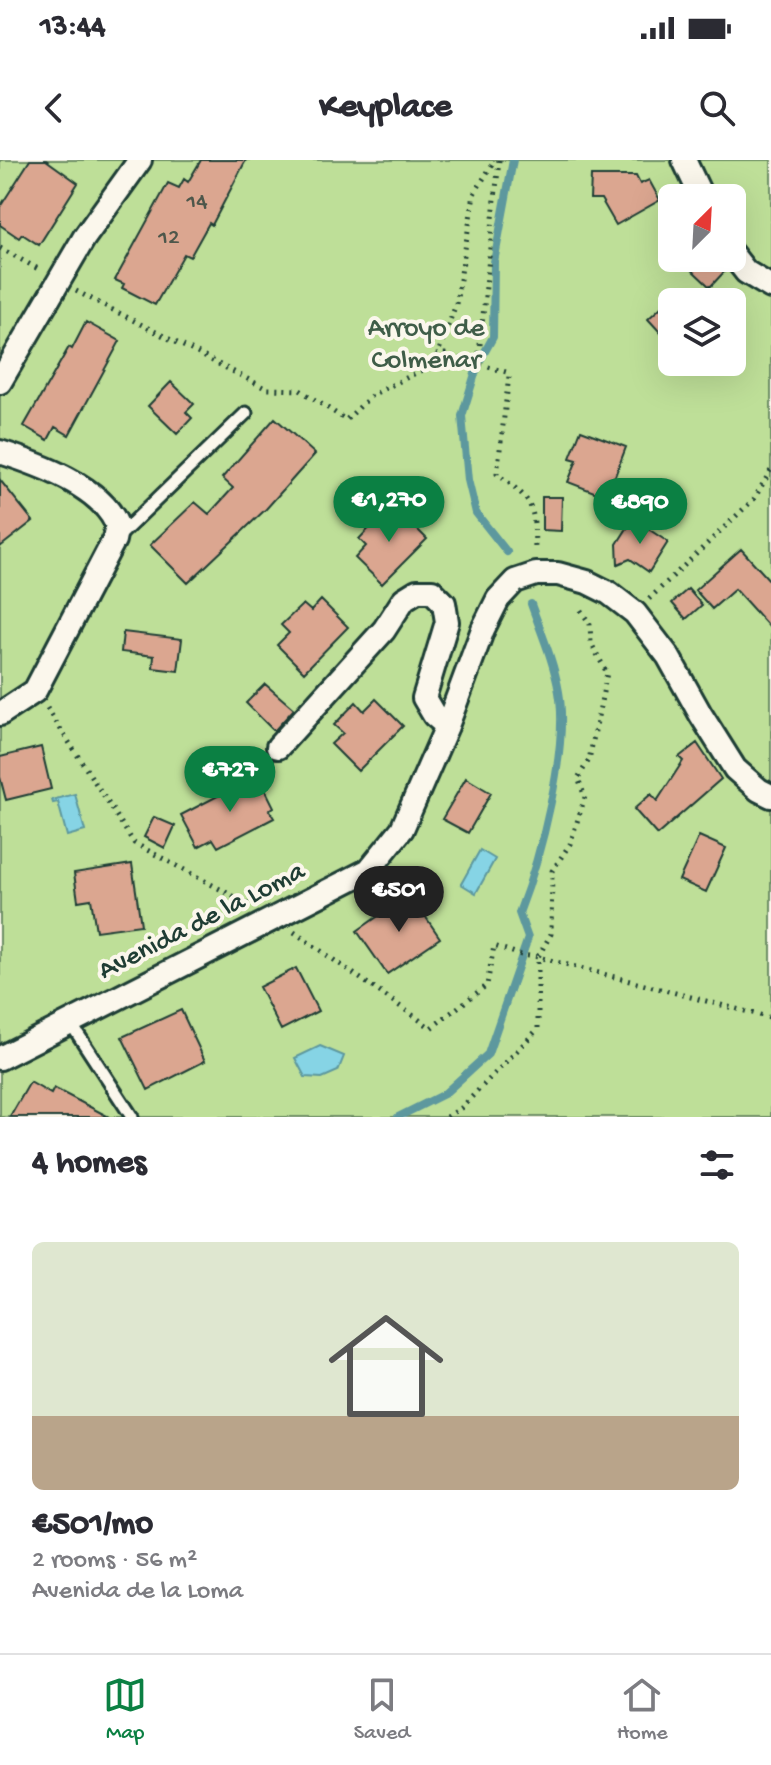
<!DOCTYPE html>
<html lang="en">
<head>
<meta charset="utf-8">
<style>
  body { margin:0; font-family:"Gochi Hand",sans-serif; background:#f7f7f7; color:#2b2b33; height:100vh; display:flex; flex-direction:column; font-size:30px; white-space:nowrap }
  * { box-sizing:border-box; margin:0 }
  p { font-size:26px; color:#7c7c81 }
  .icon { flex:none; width:44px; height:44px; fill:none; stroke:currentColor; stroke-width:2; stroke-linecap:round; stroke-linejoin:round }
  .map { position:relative; height:957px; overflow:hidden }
  .drawer { display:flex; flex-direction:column; background:#fff; flex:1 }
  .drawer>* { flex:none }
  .needle { width:52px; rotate:24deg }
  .controls { position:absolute; left:658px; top:24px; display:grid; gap:16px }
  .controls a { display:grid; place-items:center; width:88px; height:88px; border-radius:12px; background:#fff; box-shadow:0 8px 32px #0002; font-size:40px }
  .price { position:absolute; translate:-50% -68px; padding:0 18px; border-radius:28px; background:#0b8043; color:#fff; font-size:26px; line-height:52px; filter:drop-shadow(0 2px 4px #0008) }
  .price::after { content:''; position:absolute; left:50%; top:48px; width:24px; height:18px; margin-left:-12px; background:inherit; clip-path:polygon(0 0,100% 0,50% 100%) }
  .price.current { background:#222; color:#fff }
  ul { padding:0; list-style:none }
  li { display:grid; align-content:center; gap:16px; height:424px; padding:0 32px }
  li+li { border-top:2px solid #e1e1e2 }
  li span { display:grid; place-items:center; height:248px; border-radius:12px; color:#555 }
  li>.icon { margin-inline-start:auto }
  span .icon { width:144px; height:144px; fill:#fffc; stroke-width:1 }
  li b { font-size:34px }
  h2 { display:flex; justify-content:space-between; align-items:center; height:96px; padding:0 32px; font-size:34px }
  .status { display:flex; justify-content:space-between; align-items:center; height:56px; padding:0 40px; background:#fff; direction:ltr }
  .status svg { height:22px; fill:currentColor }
  header { display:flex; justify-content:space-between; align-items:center; height:104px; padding:0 32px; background:#fff; font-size:36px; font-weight:800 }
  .dock { display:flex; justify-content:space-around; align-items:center; height:112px; border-top:2px solid #e1e1e2; background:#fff; font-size:22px; color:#7c7c81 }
  .dock a { display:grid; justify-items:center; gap:4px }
  .dock .current { color:#0b8043 }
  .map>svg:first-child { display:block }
</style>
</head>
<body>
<div class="status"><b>13:44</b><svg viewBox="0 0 49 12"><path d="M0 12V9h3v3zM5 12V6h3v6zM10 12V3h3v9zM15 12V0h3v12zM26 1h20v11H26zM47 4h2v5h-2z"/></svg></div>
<header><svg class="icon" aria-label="back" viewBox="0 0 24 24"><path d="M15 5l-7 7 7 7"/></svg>Keyplace<svg class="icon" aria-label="search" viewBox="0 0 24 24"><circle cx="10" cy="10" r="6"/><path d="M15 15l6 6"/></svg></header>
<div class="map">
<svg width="771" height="957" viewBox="0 0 771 957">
  <rect width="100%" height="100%" fill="#fbf7ec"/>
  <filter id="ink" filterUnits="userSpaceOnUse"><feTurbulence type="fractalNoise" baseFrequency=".0125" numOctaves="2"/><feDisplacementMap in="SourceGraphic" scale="16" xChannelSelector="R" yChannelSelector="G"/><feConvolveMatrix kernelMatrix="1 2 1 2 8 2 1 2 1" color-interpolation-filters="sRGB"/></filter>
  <g filter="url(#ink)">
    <!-- green -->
    <path fill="#bedf98" stroke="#6e8e66" stroke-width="2" fill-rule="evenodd" d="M 0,0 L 771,0 L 771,957 L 0,957 ZM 672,38 L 732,38 L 732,98 L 672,98 ZM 672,142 L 732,142 L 732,202 L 672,202 Z"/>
    <!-- water -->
    <path fill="#86d4e5" stroke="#5d989e" stroke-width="2" d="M 75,634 L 85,671 L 67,676 L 58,642 L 53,643 L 52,640 Z
      M 480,690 L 495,699 L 476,733 L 461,724 Z
      M 320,886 L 344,896 L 338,911 L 322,918 L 305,917 L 295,898 Z"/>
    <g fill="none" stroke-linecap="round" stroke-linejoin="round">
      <!-- stream -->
      <path stroke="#5d989e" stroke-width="8" d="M 507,392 L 476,353 L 468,320 L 462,256 L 478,204 L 493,177 L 494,102 L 513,0
        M 398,957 L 444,934 L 488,894 L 528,778 L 519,753 C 540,699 569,589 559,532 C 554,502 541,472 531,444"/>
    </g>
    <!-- building -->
    <path fill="#dba690" stroke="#1f3d34" stroke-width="2" d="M 30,0 L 46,0 L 78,23 L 39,85 L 22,74 L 19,78 L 0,65 L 0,47 Z
      M 201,0 L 246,0 L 212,65 L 209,63 L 190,97 L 184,94 L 155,145 L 122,128 L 124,124 L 115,120 L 168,23 L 179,28 L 184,19 L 188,22 Z
      M 591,16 L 636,16 L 640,24 L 649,20 L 660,40 L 616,65 L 601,39 L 590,39 Z
      M 706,98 L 713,98 L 725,111 L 710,127 L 693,111 Z
      M 672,137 L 672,185 L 648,159 Z
      M 86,162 L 120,181 L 69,275 L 55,267 L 48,280 L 24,266 L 69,187 L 72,189 Z
      M 171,222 L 194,244 L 186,252 L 192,258 L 177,274 L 148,246 Z
      M 275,258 L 315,294 L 266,349 L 188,423 L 150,385 L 195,342 L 209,354 L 233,328 L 222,318 Z
      M 581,270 L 626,287 L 607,337 L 568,322 L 577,300 L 570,298 Z
      M 0,320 L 33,361 L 0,387 Z
      M 542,337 L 562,337 L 561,371 L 542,370 Z
      M 392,344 L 427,379 L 382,424 L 355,398 L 366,386 L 359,379 Z
      M 633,359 L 668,382 L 649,412 L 630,399 L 618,404 L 617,384 Z
      M 741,389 L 771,422 L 771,469 L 735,429 L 712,449 L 695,430 Z
      M 688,429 L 702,445 L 686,459 L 672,443 Z
      M 321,440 L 348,467 L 304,512 L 277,485 L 289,473 L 281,465 L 303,444 L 311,451 Z
      M 123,472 L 182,479 L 178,511 L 153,508 L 154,496 L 121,492 Z
      M 265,524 L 294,549 L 274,571 L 246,543 Z
      M 376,539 L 403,566 L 358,611 L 331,584 L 343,573 L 334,565 L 356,542 L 364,551 Z
      M 697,583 L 721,619 L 657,675 L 634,649 L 651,634 L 657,641 L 683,601 L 679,597 Z
      M 41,587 L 51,629 L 6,640 L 0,617 L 0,597 Z
      M 258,615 L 274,647 L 269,650 L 274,658 L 218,687 L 213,679 L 198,687 L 181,655 Z
      M 466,618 L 491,633 L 468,673 L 442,659 Z
      M 154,657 L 175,666 L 165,688 L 144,677 Z
      M 699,676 L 726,688 L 706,732 L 679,720 Z
      M 132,704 L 141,765 L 96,771 L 91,739 L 78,741 L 74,713 Z
      M 410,734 L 440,778 L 387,814 L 357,771 Z
      M 296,808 L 318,851 L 281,870 L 259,827 Z
      M 181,850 L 205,901 L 148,930 L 122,877 Z
      M 30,922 L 51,934 L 54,928 L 109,957 L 10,957 Z"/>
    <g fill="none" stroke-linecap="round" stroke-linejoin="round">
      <defs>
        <path id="lane" d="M 118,377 L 246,253
          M 70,862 L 132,957"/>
        <path id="street" d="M 684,0 L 702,38
          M 732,94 L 746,112 L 771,127
          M 0,222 L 84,78 L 140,0
          M 0,292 C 38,304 101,326 117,365 L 114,380 L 35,531 L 0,554
          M 278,587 L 384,470 L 404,439 L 417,431 L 432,431 L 444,443 L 447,462 L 424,538 L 434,555 L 447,566
          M 0,898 L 369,710 L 402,669 L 447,566 L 483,469 L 498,439 L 515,421 L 536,414 L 558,414 L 587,422 L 609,433 L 635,453 L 668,496 L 701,555 L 735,609 L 759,630 L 771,636"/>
      </defs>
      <!-- lane casing -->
      <use href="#lane" stroke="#1f3d34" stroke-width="17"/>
      <!-- street casing -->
      <use href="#street" stroke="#1f3d34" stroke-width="28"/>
      <!-- path -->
      <path stroke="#1f3d34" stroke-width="5" stroke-dasharray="2 6" stroke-linecap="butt" d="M 499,0 L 478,204 L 506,212 L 509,216 L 497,314 C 535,342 534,344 535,391
        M 0,88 L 40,110
        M 76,131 L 267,229 L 300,230 L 346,260 L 372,235 L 434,204 L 456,144 L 474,34 L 495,0
        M 436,195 L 445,194 L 478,204
        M 649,439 L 754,339 L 771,310
        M 47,548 L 134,683 L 248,744
        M 294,772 L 431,868 L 487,825 L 494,786 L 521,795 L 538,797 L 771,858
        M 447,957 L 461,948 L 538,869 L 538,797 L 551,774 L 552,711 L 570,684 L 585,637 L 578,618 L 589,600 L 607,513 L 591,483 L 590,464 L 578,446"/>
      <!-- lane -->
      <use href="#lane" stroke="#fbf7ec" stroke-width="11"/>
      <!-- street -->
      <use href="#street" stroke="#fbf7ec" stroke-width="22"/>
    </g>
  </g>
  <g text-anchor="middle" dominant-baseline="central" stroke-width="8" stroke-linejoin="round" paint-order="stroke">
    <!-- number labels -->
    <g font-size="24" fill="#4e574b">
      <text x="197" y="42">14</text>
      <text x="169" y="78">12</text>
    </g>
    <!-- park labels -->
    <g font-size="28" fill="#3f5d48" stroke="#fbf7ec">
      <text x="426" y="169">Arroyo de<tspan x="426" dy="32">Colmenar</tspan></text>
    </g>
    <!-- street labels -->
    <g font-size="28" fill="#1f3d34" stroke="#fbf7ec">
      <text transform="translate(202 762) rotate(-27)">Avenida de la Loma</text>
    </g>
  </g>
</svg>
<div class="controls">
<a><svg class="needle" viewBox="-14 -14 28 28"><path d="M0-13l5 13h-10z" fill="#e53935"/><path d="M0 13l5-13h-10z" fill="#7c7c81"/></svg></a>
<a><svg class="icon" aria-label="layers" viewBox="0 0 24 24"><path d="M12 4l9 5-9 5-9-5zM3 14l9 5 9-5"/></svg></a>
</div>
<b class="price" style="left:389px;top:384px">€1,270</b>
<b class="price" style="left:640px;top:386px">€890</b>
<b class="price" style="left:230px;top:654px">€727</b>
<b class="price current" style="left:399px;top:774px">€501</b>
</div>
<section class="drawer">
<h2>4 homes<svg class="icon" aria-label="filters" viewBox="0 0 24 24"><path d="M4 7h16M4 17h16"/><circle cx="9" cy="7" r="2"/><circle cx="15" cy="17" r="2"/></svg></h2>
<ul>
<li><span style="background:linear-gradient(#dfe7d0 70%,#b9a48a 0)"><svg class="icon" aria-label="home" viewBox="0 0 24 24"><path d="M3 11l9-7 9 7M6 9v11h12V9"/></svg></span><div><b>€501/mo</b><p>2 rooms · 56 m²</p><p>Avenida de la Loma</p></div></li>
</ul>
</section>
<nav class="dock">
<a class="current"><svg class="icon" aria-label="map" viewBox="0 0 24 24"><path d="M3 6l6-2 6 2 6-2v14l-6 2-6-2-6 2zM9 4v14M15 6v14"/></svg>Map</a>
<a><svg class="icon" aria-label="saved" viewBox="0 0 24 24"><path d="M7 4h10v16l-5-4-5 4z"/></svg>Saved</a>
<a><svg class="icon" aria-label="home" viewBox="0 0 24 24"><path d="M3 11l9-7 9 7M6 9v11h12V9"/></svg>Home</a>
</nav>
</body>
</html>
